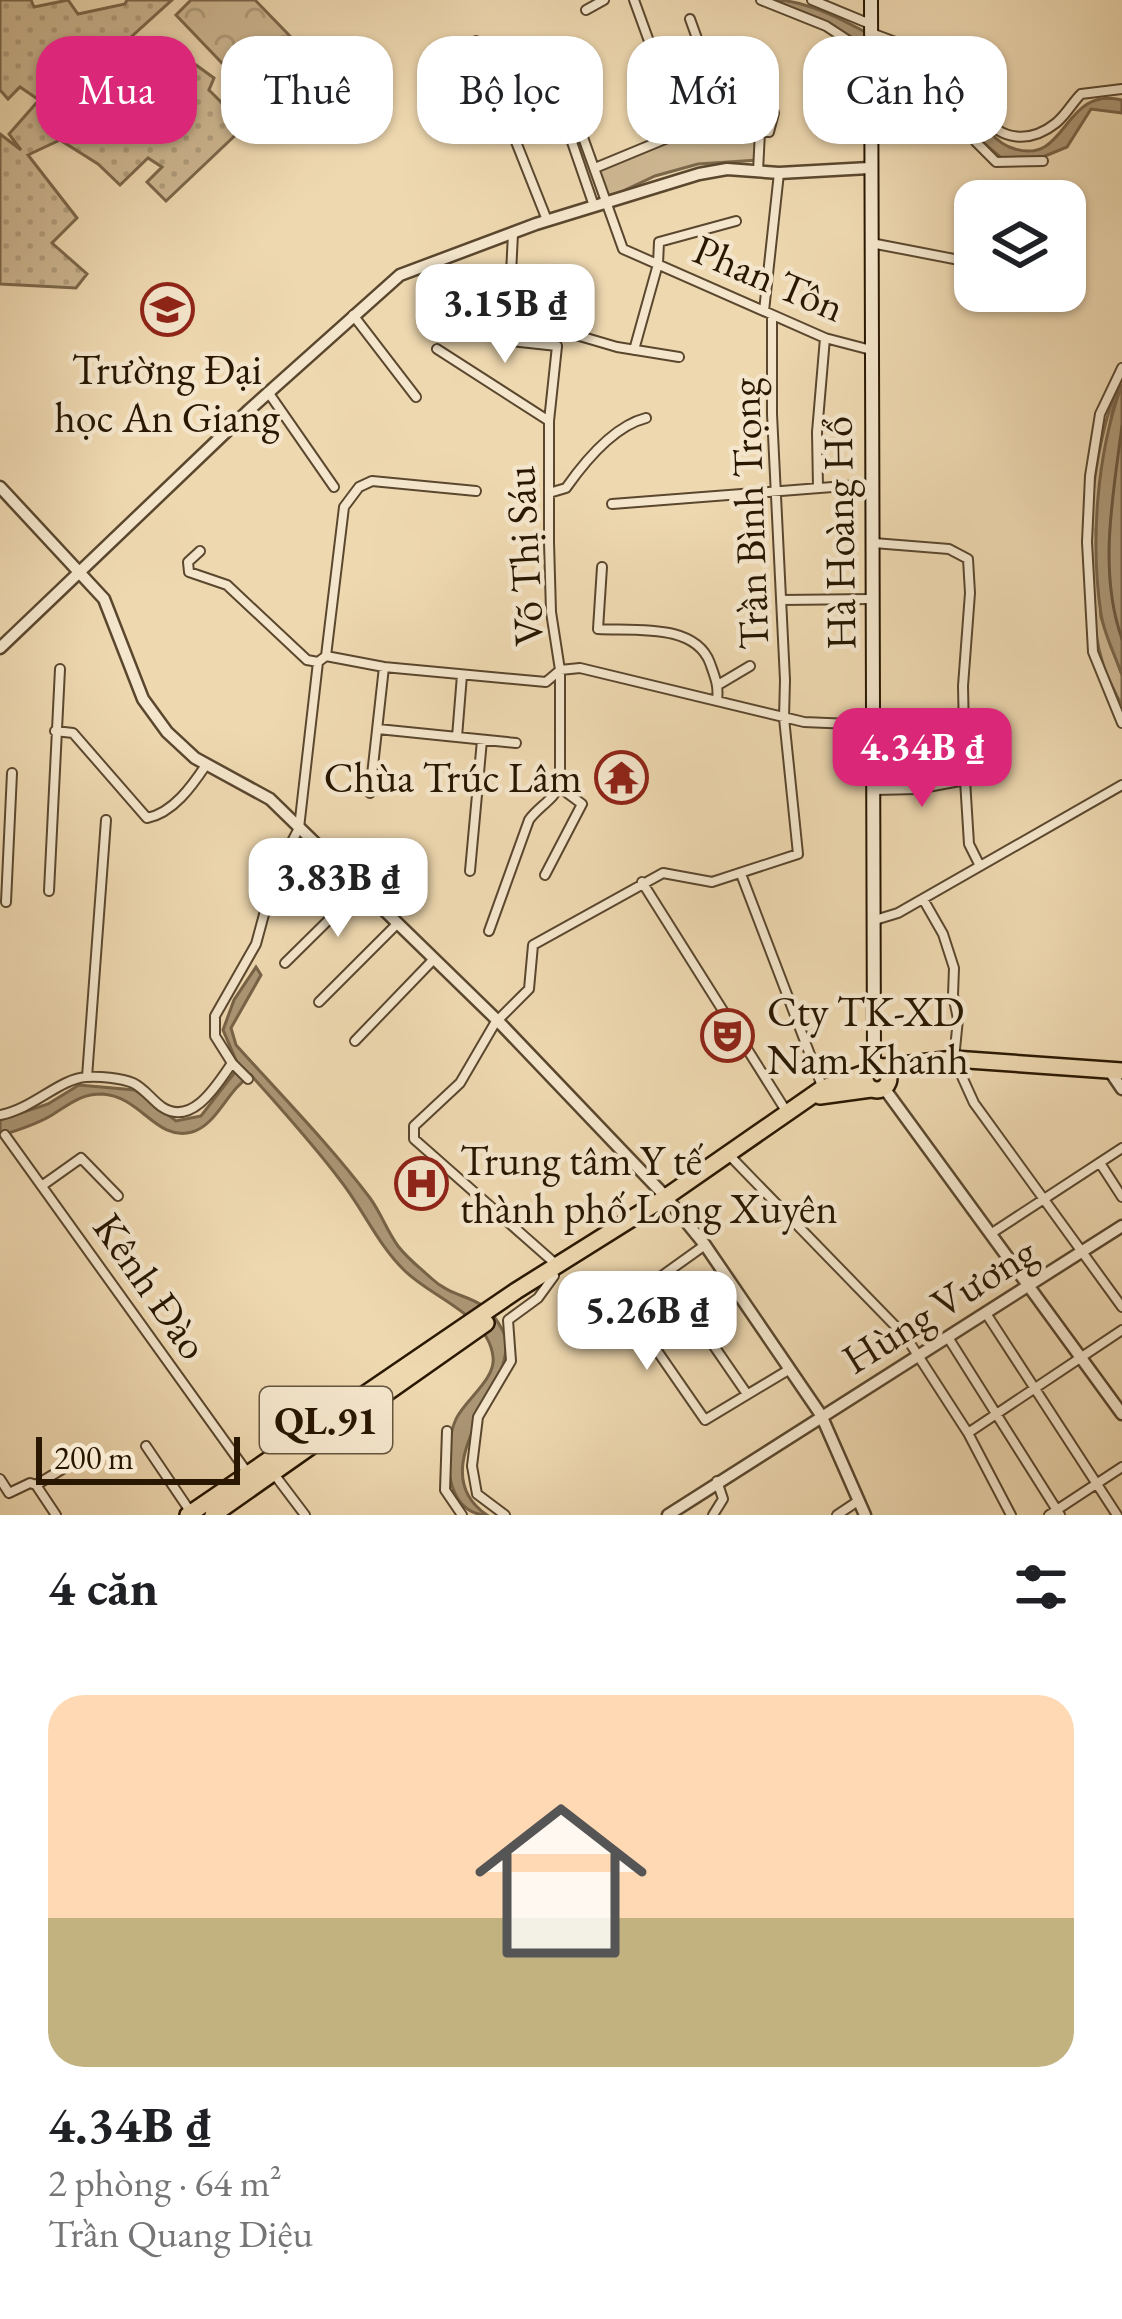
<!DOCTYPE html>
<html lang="vi">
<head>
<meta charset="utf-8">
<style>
  body { margin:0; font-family:"EB Garamond",serif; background:#f2f2f2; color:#202124; height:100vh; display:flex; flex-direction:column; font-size:45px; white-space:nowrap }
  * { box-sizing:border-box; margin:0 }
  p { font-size:39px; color:#757577 }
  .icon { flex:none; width:66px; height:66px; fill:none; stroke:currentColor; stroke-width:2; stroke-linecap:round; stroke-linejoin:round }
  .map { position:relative; height:1515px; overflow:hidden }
  .side { display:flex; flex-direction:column; background:#fff; flex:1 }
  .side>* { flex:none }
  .top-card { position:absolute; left:36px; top:36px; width:1050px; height:108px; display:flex; gap:24px }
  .controls { position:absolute; left:954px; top:180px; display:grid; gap:24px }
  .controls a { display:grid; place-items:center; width:132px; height:132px; border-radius:24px; background:#fff; box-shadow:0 3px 9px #0004; font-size:60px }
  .scale { position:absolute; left:36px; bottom:30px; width:204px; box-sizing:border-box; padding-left:12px; border:6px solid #291702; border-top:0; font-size:33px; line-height:42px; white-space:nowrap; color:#291702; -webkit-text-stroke:9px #f4e6cc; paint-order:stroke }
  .price { position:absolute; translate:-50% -102px; padding:0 27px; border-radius:24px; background:#fff; color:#222; font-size:39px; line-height:78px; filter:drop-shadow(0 3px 6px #0008) }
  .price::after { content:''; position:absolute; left:50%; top:72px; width:36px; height:27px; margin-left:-18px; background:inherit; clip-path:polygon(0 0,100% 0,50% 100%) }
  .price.active { background:#db2777; color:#fff }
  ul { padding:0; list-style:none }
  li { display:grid; align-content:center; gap:24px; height:636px; padding:0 48px }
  li span { display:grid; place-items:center; height:372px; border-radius:36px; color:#555 }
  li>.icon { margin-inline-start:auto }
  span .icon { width:216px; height:216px; fill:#fffc; stroke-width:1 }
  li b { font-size:51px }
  h2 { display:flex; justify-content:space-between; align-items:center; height:144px; padding:0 48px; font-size:51px }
  .tag { padding:0 42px; border-radius:36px; background:#fff; box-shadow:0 3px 9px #0004; font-size:42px; line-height:108px }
  .tag.active { background:#db2777; color:#fff }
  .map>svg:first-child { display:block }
</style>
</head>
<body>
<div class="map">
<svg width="1122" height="1515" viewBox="0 0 1122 1515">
  <defs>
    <pattern id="grass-dots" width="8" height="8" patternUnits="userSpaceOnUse" patternTransform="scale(3)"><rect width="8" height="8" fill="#cdb792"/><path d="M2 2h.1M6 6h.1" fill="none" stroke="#b09d7c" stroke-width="1.8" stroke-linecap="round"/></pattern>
    <pattern id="forest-crowns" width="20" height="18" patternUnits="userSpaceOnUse" patternTransform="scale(3)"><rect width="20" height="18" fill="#cdb792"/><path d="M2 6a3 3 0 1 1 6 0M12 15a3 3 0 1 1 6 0" fill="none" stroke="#b09d7c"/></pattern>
  </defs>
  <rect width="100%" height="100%" fill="#eed8b0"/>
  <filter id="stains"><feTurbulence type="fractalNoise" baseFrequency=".00167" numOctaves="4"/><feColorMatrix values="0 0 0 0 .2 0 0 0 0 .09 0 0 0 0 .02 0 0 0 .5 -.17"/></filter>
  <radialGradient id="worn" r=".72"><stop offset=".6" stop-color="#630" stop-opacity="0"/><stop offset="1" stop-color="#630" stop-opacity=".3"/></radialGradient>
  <!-- grass -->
  <path fill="url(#grass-dots)" stroke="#7b674a" stroke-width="3" d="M 0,0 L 31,0 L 34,7 L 68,0 L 78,14 L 125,4 L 127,0 L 172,0 L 120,47 L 128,59 L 141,46 L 168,77 L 168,90 L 196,65 L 214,78 L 209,90 L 245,126 L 166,201 L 147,182 L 162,167 L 148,158 L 120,185 L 98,164 L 60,140 L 28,155 L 77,218 L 52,243 L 87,274 L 76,288 L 0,284 L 0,134 L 21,150 L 9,134 L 39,100 L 20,87 L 8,99 L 0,90 Z"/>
  <!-- forest -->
  <path fill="url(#forest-crowns)" stroke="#7b674a" stroke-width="3" d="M 191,0 L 255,0 L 315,62 L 266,109 L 176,15 Z"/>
  <!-- green -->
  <path fill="#cdb792" stroke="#7b674a" stroke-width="3" d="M 682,132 L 760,132 L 758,160 L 698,164 L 655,176 L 606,199 L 595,168 Z
    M 1122,376 L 1112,413 L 1096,530 L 1101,617 L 1122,675 L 1122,707 C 1116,693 1107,678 1103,664 C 1079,585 1088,450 1122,376 Z"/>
  <!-- water -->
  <path fill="#ab9675" stroke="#776347" stroke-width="3" d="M 774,0 C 819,0 876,40 918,60 C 928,64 942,68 952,74 C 981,95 977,138 1015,149 C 1068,165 1062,86 1122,100 L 1122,113 L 1091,109 L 1067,147 L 1038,159 L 1005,161 L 979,139 L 943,83 Z
    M 1122,384 L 1122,675 C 1115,655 1104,634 1101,614 C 1090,541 1097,453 1122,384 Z
    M 256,967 L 261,975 L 231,1028 L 236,1045 C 281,1095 330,1145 370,1198 C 381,1213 387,1231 398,1246 C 407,1258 420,1268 431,1278 C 459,1304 482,1290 503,1331 C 526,1377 415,1466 487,1515 C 444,1515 442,1450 456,1419 C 465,1400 496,1379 493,1357 C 489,1315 430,1297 404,1270 C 378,1245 363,1209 340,1180 C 313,1144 281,1109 251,1075 C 227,1090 217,1125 192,1132 C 156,1142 141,1096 102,1094 C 80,1094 70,1104 52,1115 C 36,1125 17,1130 0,1136 L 0,1120 L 48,1104 L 79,1085 L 135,1090 L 176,1121 L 201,1116 L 239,1067 L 223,1030 L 234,1000 Z"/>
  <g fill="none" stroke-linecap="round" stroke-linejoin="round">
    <!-- shore -->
    <path stroke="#6a563c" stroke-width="3" d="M 1122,426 C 1113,496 1098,571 1122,639"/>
    <defs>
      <path id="minor" d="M 634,0 L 682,132
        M 761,0 L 826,26 L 869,54 L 939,85 L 951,96 L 976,142 L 996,162 L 1043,161
        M 812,0 L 870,24
        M 586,10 L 604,0
        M 690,19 L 732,135
        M 872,33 C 900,45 935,53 959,73 C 972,83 975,100 983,114 C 1000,142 1031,143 1056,123 C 1066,115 1072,103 1081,94 L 1122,89
        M 476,41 L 547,220
        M 540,49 L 550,45 L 623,249 L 825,338 L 871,350
        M 540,49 L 594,206
        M 510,117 L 528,102 L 555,93
        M 595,168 L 682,132 L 769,132 L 774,113 L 755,60
        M 758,171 L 760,132
        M 871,243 L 975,263
        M 1065,289 L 1067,289
        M 764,311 L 779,173
        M 353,315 L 416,397
        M 559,330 L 617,347 L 679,357
        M 437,349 L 549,421
        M 634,350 L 658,264 L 659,242 L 736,221
        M 1122,368 L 1100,414 L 1090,476 L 1087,542 L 1093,652 L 1122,723
        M 268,392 L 334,487
        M 818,487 L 817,432 L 825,338
        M 549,493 L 566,488 C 585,461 614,426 646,418
        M 612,504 L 871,484
        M 874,543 L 949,549 L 968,559 L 970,593 L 963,686 L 965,780 L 969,844 L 980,866
        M 200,551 L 188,562 L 189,572 L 227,585 L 307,660 L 318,662
        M 602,567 L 598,629 C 635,631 695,623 710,663 C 715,677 719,686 717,700
        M 781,600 L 872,599
        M 326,656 L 344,507 L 359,487 L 372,481 L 476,491
        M 560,670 L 580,668 L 804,722 L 874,725
        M 718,685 L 750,666
        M 378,729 L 516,743
        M 55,731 L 73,733 L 147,818 C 173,813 192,786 206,765
        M 457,737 L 462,675
        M 874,790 L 917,789 L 965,780
        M 370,793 L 384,667
        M 470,871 L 482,740
        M 741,874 L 822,1086
        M 545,875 L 582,804 L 559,787
        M 642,882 L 788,1114
        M 49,891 L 60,669
        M 923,899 L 943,934 L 954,968 L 953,995 L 958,1019 L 954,1059 L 974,1103 L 1122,1307
        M 6,902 L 12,773
        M 875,920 L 898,913 L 1122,785
        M 489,931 L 529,820 C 538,807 555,799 560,784 L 560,670 L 551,612 L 549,542 L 549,421 L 557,346 L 511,341 L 508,332 L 513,234
        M 285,963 L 361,888
        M 319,1002 L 398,923
        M 355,1041 L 433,960
        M 232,1063 L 215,1036 L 215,1016 L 256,944 L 275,874 L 299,828 L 318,662 L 326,656 L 384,667 L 546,682 L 559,671
        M 87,1077 L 106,820
        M 0,1115 C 33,1109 59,1079 86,1077 C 99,1076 121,1078 133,1083 C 144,1088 152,1100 162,1107 C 192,1127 217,1085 232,1063 L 248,1079
        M 5,1135 L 247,1472
        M 729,1155 L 906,1337 L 968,1433 L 1011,1515
        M 1100,1163 L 1122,1197
        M 43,1185 L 81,1158 L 118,1196
        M 992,1233 L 1122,1148
        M 705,1245 L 624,1303 L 705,1420 L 790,1369
        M 558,1266 L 414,1139 L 414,1126 L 460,1083 L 495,1023 L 529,989 L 533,945 L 663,873 L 712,882 L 798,854 L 784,718 L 785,680 L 772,414 L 772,315
        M 665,1275 L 747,1394
        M 987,1315 L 1117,1515
        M 949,1339 L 1060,1515
        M 447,1431 L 445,1490 L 462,1515
        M 968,1433 L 1122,1330
        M 146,1446 L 192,1514
        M 274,1474 L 305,1515
        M 0,1479 L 9,1493 L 30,1483 L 36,1485 L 56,1515
        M 36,1485 L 64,1468
        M 505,1515 L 477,1494 L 472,1466 L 478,1417 L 511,1361 L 508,1320 L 538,1298 L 554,1276
        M 713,1515 L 723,1499 L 717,1481
        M 837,1515 L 858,1501
        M 1049,1515 L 1122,1467"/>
      <path id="tertiary" d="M 0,487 L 104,599 L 143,699 L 167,732 L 195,758 L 270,799 L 498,1021 L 666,1197 L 705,1245 L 821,1415 L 865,1515
        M 0,648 L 249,410 L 400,275 L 536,224 L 699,174 L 727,169 L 779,173 L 869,168
        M 1109,1070 L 1122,1089
        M 884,1088 L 1122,1414
        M 668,1515 L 1122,1226"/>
      <path id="secondary" d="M 871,0 L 874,1065"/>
      <path id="trunk" d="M865 1078a12 12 0 1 1 24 0a12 12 0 1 1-24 0Z
        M 883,1067 L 954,1059 L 1122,1071
        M 820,1096 L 871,1089
        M 188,1515 L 516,1291 L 666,1197 L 823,1088 L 865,1073
        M 213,1515 L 486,1323"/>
    </defs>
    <!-- minor casing -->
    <use href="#minor" stroke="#5a472e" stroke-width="12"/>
    <!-- tertiary casing -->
    <use href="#tertiary" stroke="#5a472e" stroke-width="15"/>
    <!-- secondary casing -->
    <use href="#secondary" stroke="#291702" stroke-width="16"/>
    <!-- trunk casing -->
    <use href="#trunk" stroke="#291702" stroke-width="20"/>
    <!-- minor -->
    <use href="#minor" stroke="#f4e6cc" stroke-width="8"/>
    <!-- tertiary -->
    <use href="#tertiary" stroke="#f4e6cc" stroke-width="10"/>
    <!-- secondary -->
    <use href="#secondary" stroke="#f4e6cc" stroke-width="12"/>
    <!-- trunk -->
    <use href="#trunk" stroke="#eed8b0" stroke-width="15"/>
  </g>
  <!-- icons -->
  <defs>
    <symbol id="university-ring" viewBox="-11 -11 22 22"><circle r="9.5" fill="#f4e6cc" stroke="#8f2418" stroke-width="1.5"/><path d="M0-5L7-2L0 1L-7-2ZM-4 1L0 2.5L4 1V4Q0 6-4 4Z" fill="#8f2418"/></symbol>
    <symbol id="temple-ring" viewBox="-11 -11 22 22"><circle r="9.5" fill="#f4e6cc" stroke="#8f2418" stroke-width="1.5"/><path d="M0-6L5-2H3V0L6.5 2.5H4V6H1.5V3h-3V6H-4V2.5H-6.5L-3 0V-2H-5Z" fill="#8f2418"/></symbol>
    <symbol id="theatre-ring" viewBox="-11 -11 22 22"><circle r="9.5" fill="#f4e6cc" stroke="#8f2418" stroke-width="1.5"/><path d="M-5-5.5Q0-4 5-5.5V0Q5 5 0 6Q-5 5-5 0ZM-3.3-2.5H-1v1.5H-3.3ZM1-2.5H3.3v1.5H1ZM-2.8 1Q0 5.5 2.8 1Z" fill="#8f2418"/></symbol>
    <symbol id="hospital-ring" viewBox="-11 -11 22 22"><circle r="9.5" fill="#f4e6cc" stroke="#8f2418" stroke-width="1.5"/><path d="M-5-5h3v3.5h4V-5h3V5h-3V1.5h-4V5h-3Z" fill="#8f2418"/></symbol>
  </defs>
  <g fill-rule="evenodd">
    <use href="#university-ring" x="138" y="280" width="59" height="59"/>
    <use href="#temple-ring" x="592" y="748" width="59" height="59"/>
    <use href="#theatre-ring" x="698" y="1006" width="59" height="59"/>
    <use href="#hospital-ring" x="392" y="1154" width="59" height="59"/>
  </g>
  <g text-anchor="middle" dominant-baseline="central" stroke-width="9" stroke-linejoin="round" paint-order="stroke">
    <!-- shield labels -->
    <rect fill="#f4e6cc" stroke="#66553f" stroke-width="3" x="260" y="1387" width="132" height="66" rx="9"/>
    <g font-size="39" font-weight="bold" fill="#291702">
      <text x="326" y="1420">QL.91</text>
    </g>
    <!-- street labels -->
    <g font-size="42" fill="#291702" stroke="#f4e6cc">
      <text transform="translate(769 278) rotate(23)">Phan Tôn</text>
      <text transform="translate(749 514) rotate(-92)">Trần Bình Trọng</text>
      <text transform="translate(839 533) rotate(-91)">Hà Hoàng Hổ</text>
      <text transform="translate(524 556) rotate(-93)">Võ Thị Sáu</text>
      <text transform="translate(151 1286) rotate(55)">Kênh Đào</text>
      <text transform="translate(939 1305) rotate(-32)">Hùng Vương</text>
    </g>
    <!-- poi labels -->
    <g font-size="42" fill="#291702" stroke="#f4e6cc" text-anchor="start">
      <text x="167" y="369" text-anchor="middle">Trường Đại<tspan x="167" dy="48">học An Giang</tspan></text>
      <text x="582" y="777" text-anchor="end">Chùa Trúc Lâm</text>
      <text x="767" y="1011">Cty TK-XD<tspan x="767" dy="48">Nam Khanh</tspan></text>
      <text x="460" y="1160">Trung tâm Y tế<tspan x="460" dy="48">thành phố Long Xuyên</tspan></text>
    </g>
  </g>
  <rect width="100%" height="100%" filter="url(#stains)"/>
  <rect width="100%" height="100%" fill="url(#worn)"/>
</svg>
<div class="controls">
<a><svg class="icon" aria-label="layers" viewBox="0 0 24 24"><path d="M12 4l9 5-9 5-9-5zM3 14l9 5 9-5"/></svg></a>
</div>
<div class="scale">200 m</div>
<b class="price" style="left:505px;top:366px">3.15B ₫</b>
<b class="price active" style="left:922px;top:810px">4.34B ₫</b>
<b class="price" style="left:338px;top:940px">3.83B ₫</b>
<b class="price" style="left:647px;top:1373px">5.26B ₫</b>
<div class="top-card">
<a class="tag active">Mua</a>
<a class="tag">Thuê</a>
<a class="tag">Bộ lọc</a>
<a class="tag">Mới</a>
<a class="tag">Căn hộ</a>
</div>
</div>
<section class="side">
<h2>4 căn<svg class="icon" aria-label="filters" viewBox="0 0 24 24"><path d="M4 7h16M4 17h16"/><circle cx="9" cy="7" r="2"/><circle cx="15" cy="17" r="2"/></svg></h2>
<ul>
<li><span style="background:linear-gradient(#ffd9b3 60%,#c2b280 0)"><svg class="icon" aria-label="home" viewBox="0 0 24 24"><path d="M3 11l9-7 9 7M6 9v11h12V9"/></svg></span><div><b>4.34B ₫</b><p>2 phòng · 64 m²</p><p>Trần Quang Diệu</p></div></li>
</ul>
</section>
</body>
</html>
